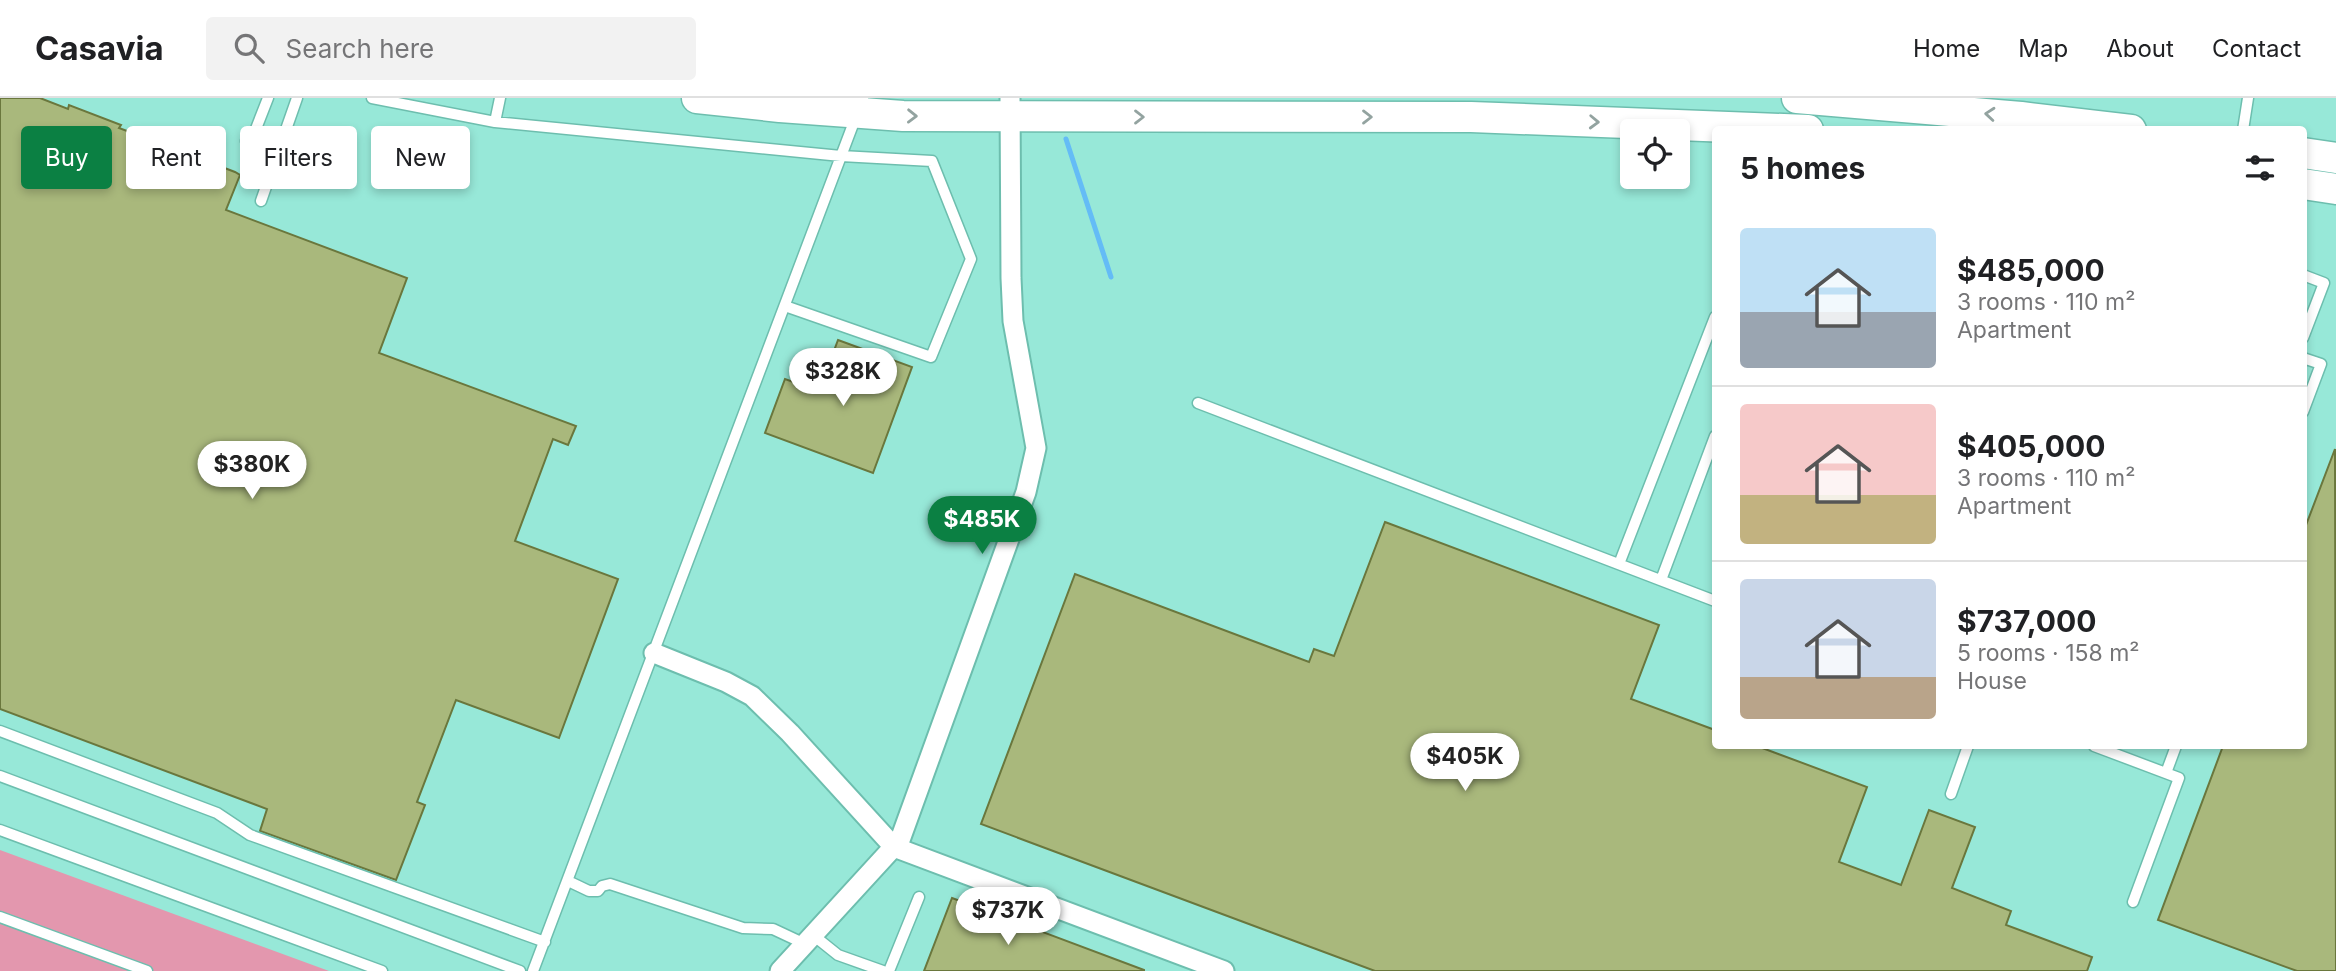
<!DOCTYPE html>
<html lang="en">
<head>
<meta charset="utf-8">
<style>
  body { margin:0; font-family:Inter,sans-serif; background:#f2f2f2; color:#202124; height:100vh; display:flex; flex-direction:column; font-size:26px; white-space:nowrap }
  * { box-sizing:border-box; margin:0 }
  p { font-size:23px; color:#757577 }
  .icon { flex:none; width:38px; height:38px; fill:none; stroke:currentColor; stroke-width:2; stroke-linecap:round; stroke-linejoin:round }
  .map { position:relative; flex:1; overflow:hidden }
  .side { position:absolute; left:1712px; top:28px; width:595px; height:623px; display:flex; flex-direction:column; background:#fff; border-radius:7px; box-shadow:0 4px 10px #0003 }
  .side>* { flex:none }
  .top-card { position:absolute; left:21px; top:28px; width:665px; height:63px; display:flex; gap:14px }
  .buttons { position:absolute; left:1620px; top:21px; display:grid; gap:14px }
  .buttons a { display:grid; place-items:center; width:70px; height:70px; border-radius:7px; background:#fff; box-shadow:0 4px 10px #0003; font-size:35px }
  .price { position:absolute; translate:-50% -60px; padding:0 16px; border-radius:24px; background:#fff; color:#222; font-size:23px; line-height:46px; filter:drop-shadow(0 2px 4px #0008) }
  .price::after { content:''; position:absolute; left:50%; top:42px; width:21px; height:16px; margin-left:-10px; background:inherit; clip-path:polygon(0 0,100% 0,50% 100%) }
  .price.active { background:#0b8043; color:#fff }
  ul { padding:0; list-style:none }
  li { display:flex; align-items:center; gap:21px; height:175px; padding:0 28px }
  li+li { border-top:2px solid #e0e0e0 }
  li span { display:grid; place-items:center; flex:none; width:196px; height:140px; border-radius:7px; color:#555 }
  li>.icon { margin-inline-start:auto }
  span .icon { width:84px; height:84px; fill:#fffc; stroke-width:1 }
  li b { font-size:30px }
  h2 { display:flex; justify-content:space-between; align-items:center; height:84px; padding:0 28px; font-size:30px }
  .pill { padding:0 24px; border-radius:7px; background:#fff; box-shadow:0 4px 10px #0003; font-size:24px; line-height:63px }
  .pill.active { background:#0b8043; color:#fff }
  header { display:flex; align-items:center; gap:42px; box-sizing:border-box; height:98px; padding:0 35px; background:#fff; border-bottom:2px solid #e0e0e0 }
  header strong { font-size:33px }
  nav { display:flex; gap:38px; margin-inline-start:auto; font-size:24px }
  .search { width:490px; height:63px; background:#f2f2f2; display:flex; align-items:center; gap:18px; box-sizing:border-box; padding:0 24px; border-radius:7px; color:#757577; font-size:26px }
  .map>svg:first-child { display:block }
</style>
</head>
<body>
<header>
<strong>Casavia</strong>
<div class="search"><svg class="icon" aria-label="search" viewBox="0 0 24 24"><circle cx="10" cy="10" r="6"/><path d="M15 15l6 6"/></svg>Search here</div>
<nav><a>Home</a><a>Map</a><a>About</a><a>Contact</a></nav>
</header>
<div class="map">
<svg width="2336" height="873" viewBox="0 0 2336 873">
  <rect width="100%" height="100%" fill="#97e8d8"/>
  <!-- green -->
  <path fill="#e397ae" d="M 0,752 L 329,873 L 0,873 Z"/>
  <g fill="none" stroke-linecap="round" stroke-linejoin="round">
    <!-- stream -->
    <path stroke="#64bcf6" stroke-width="5" d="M 1066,41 L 1111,179"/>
  </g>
  <!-- building -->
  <path fill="#a9b87c" stroke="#6a773d" stroke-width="2" d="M 0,0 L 40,0 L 68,11 L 69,7 L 121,27 L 119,30 L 235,74 L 240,77 L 226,112 L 407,180 L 379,255 L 576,328 L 568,347 L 553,341 L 515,443 L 618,481 L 559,640 L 456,602 L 417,704 L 425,707 L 396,782 L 260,733 L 267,711 L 0,611 Z
    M 838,242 L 912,269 L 873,375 L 765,335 L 785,281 L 819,293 Z
    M 2335,351 L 2336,873 L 2297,873 L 2158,822 L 2223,648 L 2303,648 L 2303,435 Z
    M 1385,424 L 1659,527 L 1631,601 L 1715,632 L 1715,648 L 1757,648 L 1867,689 L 1839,764 L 1901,787 L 1929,712 L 1975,729 L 1952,790 L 2011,813 L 2006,827 L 2092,859 L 2087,873 L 1375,873 L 981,726 L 1075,476 L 1309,564 L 1314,551 L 1334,558 Z
    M 952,800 L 1144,872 L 1144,873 L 924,873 Z"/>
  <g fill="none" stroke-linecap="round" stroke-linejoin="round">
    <defs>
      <path id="service" d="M 372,0 L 495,24 L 841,58 L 932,63 L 971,161 L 931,259 L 785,208
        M 495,24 L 500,0
        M 2243,32 L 2248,0
        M 246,43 L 252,41 L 268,0
        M 261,103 L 297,0
        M 2303,177 L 2324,185 L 2303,240
        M 2303,260 L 2321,266 L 2303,314
        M 1198,305 L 1715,503
        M 1619,466 L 1715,219
        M 1661,482 L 1715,338
        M 0,633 L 217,715 L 250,737 L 545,844
        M 2094,648 L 2179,680 L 2133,804
        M 2166,675 L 2176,648
        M 0,678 L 520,873
        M 1951,696 L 1968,648
        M 0,732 L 382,873
        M 568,783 L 589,793 L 598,793 L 602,788 L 610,786 L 743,830 L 773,831 L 805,846
        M 0,819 L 147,873
        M 813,837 L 838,857 L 883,873
        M 533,873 L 863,0
        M 889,873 L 919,799"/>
      <path id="minor" d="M 654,555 L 726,584 L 752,598 L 790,635 L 894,749 L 1224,873
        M 780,873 L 900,742 L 1026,394 L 1036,350 L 1013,223 L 1011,180 L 1010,0"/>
      <path id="primary" d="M 697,0 L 780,9 L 903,18 L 1471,19 L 1808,32
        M 1797,0 L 2021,19 L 2131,32
        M 2303,55 L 2336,60
        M 2303,86 L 2336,91"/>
    </defs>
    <!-- service casing -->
    <use href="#service" stroke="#6dbeae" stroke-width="13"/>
    <!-- minor casing -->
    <use href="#minor" stroke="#6dbeae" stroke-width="23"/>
    <!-- primary casing -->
    <use href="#primary" stroke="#6dbeae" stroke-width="33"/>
    <!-- service -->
    <use href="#service" stroke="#fff" stroke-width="10"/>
    <!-- minor -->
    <use href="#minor" stroke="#fff" stroke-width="19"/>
    <!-- primary -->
    <use href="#primary" stroke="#fff" stroke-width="30"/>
  </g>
  <!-- one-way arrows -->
  <defs><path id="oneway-chevron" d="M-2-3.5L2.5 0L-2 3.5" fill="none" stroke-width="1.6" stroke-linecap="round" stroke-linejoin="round" transform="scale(1.75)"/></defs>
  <g stroke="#93a3a0">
    <use href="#oneway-chevron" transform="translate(1990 16) rotate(-175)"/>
    <use href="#oneway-chevron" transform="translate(912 18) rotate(1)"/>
    <use href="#oneway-chevron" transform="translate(1139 19)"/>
    <use href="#oneway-chevron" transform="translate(1367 19)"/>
    <use href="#oneway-chevron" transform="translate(1594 24) rotate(2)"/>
  </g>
</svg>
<div class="buttons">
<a><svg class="icon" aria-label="locate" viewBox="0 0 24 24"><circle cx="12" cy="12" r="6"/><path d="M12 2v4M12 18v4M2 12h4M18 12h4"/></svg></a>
</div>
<b class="price" style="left:843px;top:310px">$328K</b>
<b class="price" style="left:252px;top:403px">$380K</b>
<b class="price active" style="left:982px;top:458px">$485K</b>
<b class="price" style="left:1465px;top:695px">$405K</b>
<b class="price" style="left:1008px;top:849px">$737K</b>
<div class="top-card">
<a class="pill active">Buy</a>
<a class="pill">Rent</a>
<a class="pill">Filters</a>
<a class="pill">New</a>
</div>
<section class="side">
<h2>5 homes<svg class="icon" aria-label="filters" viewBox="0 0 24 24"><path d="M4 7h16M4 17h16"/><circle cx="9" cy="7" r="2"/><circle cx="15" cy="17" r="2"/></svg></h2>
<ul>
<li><span style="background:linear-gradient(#bfe0f5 60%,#9aa5b1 0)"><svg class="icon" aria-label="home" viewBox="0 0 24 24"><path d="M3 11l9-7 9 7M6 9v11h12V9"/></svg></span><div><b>$485,000</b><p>3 rooms · 110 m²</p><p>Apartment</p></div></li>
<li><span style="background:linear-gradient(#f6c9c9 65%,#c2b280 0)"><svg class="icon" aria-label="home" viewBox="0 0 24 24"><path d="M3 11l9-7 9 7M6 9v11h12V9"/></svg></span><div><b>$405,000</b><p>3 rooms · 110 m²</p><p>Apartment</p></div></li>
<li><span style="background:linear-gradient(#c9d6e8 70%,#b9a48a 0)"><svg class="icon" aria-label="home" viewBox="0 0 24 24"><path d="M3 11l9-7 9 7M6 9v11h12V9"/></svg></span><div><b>$737,000</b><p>5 rooms · 158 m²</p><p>House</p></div></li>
</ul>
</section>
</div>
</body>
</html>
